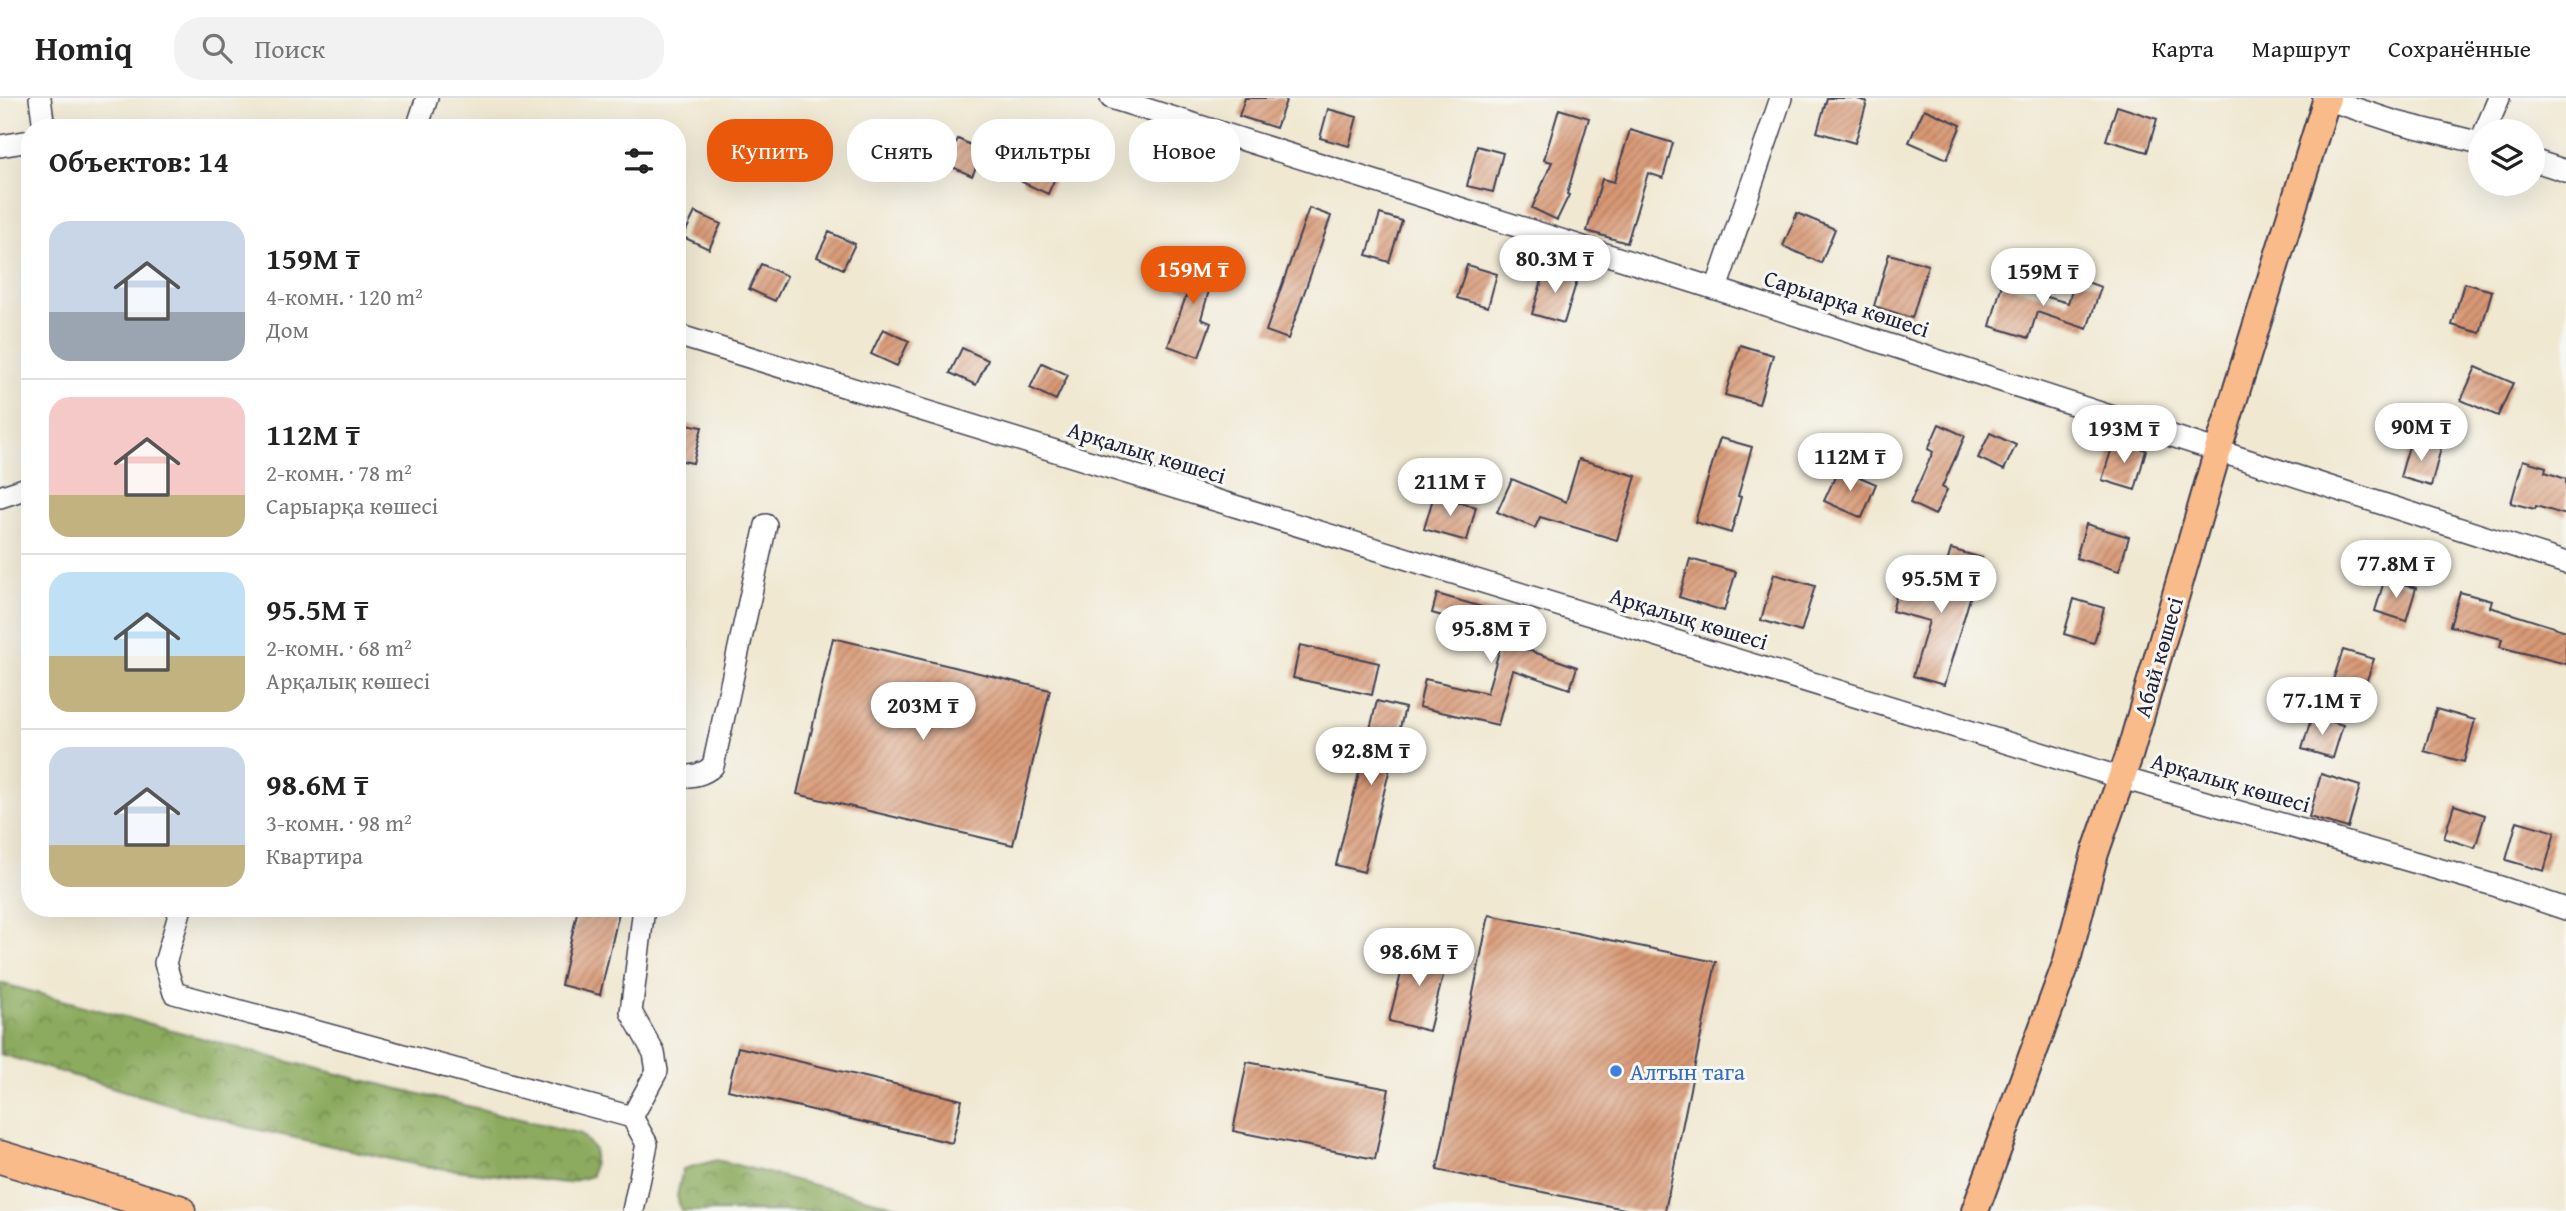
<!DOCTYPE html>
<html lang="ru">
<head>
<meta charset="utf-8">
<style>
  body { margin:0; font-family:"Gentium Book Plus",serif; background:#f2f2f2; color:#222; height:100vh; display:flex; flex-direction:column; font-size:26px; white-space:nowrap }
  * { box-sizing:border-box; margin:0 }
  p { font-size:23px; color:#767676 }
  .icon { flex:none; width:38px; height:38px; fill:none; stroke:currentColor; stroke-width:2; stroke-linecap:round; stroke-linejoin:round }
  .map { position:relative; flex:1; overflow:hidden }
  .sheet { position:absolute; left:21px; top:21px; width:665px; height:798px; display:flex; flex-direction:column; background:#fff; border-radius:28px; box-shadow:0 7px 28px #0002 }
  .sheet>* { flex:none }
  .guide { position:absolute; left:707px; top:21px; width:665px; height:63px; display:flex; gap:14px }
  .tools { position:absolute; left:2468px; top:21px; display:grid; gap:14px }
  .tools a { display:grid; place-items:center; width:77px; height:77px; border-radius:50%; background:#fff; box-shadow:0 7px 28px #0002; font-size:35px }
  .price { position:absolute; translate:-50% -60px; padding:0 16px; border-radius:24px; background:#fff; color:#222; font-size:23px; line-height:46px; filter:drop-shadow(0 2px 4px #0008) }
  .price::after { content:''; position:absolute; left:50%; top:42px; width:21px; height:16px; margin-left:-10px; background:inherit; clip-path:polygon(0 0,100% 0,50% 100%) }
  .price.current { background:#ea580c; color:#fff }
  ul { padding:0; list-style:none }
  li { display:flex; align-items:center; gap:21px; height:175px; padding:0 28px }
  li+li { border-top:2px solid #e0e0e0 }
  li span { display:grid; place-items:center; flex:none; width:196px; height:140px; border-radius:21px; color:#555 }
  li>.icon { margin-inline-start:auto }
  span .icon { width:84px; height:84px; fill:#fffc; stroke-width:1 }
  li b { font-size:30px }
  h2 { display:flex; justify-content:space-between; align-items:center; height:84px; padding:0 28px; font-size:30px }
  .chip { padding:0 24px; border-radius:28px; background:#fff; box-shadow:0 7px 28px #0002; font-size:24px; line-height:63px }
  .chip.current { background:#ea580c; color:#fff }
  header { display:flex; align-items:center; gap:42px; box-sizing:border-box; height:98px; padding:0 35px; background:#fff; border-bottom:2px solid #e0e0e0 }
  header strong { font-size:33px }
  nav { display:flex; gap:38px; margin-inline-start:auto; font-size:24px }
  .search { width:490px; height:63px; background:#f2f2f2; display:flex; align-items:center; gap:18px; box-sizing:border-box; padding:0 24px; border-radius:28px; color:#767676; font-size:26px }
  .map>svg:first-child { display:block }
</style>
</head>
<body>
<header>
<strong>Homiq</strong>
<div class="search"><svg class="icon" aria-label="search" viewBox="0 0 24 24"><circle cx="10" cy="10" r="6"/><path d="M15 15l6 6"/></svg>Поиск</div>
<nav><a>Карта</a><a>Маршрут</a><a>Сохранённые</a></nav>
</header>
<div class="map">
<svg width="2566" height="1113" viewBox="0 0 2566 1113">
  <defs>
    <pattern id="forest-crowns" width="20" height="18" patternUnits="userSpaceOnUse" patternTransform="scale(1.75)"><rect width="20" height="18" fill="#8cab5e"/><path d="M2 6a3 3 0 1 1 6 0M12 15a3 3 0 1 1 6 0" fill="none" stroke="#728b4f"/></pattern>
    <pattern id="building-hatch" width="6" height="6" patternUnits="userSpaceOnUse" patternTransform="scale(1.75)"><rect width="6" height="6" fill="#d89874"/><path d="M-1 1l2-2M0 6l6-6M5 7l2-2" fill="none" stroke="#af7c60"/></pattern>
  </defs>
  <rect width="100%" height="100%" fill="#f6f6f2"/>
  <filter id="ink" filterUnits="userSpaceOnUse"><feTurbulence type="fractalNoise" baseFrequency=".0143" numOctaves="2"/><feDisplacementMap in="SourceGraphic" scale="14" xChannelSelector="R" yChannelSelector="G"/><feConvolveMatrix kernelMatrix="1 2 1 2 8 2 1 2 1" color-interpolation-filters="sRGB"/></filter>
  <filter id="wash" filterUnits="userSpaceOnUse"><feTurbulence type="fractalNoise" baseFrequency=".00686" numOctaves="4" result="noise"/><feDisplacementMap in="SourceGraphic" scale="28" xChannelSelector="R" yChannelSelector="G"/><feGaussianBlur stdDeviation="1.57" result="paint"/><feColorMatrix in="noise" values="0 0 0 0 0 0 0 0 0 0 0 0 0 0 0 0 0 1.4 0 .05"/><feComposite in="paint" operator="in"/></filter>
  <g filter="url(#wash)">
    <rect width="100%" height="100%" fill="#f0e8d1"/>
    <!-- forest -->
    <path fill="url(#forest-crowns)" stroke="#57664c" stroke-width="2" d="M 0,885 L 286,963 L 581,1036 L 595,1052 L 592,1078 L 566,1085 L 422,1068 L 246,1029 L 0,956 Z
      M 717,1062 L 915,1113 L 681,1113 L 677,1098 L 683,1071 Z"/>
    <g id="blocks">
      <!-- building -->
      <path fill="url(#building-hatch)" d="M 1245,0 L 1287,0 L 1276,30 L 1239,18 Z
        M 1827,0 L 1855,0 L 1867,4 L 1855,45 L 1817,34 Z
        M 2117,8 L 2157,21 L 2147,54 L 2106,42 Z
        M 1328,11 L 1357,19 L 1349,48 L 1320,40 Z
        M 1559,11 L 1589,20 L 1567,96 L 1569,97 L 1557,122 L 1532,110 L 1552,64 L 1544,62 Z
        M 1924,11 L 1961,27 L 1947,61 L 1909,44 Z
        M 1630,32 L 1673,45 L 1663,80 L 1648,75 L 1627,145 L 1587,133 L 1602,81 L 1614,84 Z
        M 958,41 L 984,53 L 972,78 L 946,66 Z
        M 1477,48 L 1503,55 L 1493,94 L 1467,88 Z
        M 1033,59 L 1059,71 L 1048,96 L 1022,84 Z
        M 1309,110 L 1331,118 L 1288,241 L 1266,233 Z
        M 695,114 L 721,126 L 709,151 L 683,139 Z
        M 1797,115 L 1835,131 L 1821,165 L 1783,148 Z
        M 1380,116 L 1402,123 L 1389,164 L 1367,157 Z
        M 829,134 L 855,146 L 843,171 L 817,159 Z
        M 1187,156 L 1217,164 L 1201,221 L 1211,225 L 1199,259 L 1168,248 L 1188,193 L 1177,190 Z
        M 1889,156 L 1928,167 L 1912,220 L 1874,208 Z
        M 761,166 L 787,178 L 775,203 L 749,191 Z
        M 1467,167 L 1497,176 L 1488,209 L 1457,200 Z
        M 1546,169 L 1578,179 L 1564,225 L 1532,216 Z
        M 2076,180 L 2101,189 L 2087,231 L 2037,214 L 2029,240 L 1990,228 L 2002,186 L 2068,205 Z
        M 2464,185 L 2492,193 L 2480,235 L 2452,227 Z
        M 883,231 L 909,243 L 897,268 L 871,256 Z
        M 1740,247 L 1773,257 L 1759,306 L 1725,297 Z
        M 962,250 L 988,262 L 976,287 L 950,275 Z
        M 1042,265 L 1068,277 L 1056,302 L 1030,290 Z
        M 2476,269 L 2513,285 L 2498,318 L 2461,302 Z
        M 677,324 L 702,329 L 693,365 L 677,362 Z
        M 1939,326 L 1965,338 L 1942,389 L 1947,392 L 1935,417 L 1910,405 L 1933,354 L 1928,351 Z
        M 1990,335 L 2016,347 L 2004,372 L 1978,360 Z
        M 1720,340 L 1752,349 L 1738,398 L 1741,399 L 1731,435 L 1695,424 Z
        M 2411,341 L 2441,350 L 2431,388 L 2400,379 Z
        M 2114,343 L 2146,352 L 2135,392 L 2102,382 Z
        M 1579,361 L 1636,378 L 1617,442 L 1540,419 L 1535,430 L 1497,414 L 1512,381 L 1566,404 Z
        M 2523,362 L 2546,369 L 2545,374 L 2566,381 L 2566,417 L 2536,408 L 2535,411 L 2511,405 Z
        M 1839,370 L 1876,386 L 1862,420 L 1824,403 Z
        M 1434,397 L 1476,409 L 1467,443 L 1424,431 Z
        M 2086,426 L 2129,439 L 2119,473 L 2076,460 Z
        M 1951,451 L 1982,460 L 1944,587 L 1913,578 L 1929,523 L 1892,513 L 1899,488 L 1937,499 Z
        M 1690,461 L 1736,474 L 1724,513 L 1679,499 Z
        M 1774,476 L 1815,488 L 1801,534 L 1761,522 Z
        M 2385,480 L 2416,490 L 2406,523 L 2375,513 Z
        M 2460,494 L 2492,503 L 2490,509 L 2566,533 L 2566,566 L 2500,549 L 2502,541 L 2450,528 Z
        M 1437,496 L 1527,522 L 1519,549 L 1577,569 L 1570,591 L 1513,572 L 1498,627 L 1419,609 L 1425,581 L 1487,595 L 1504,536 L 1432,515 Z
        M 2074,501 L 2104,510 L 2094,545 L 2064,536 Z
        M 833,540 L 1050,592 L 1013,747 L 797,696 Z
        M 1300,547 L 1379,565 L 1372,597 L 1293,580 Z
        M 2343,552 L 2374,561 L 2363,594 L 2332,585 Z
        M 1377,603 L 1405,610 L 1364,774 L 1336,767 Z
        M 2436,611 L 2475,622 L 2464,664 L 2424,653 Z
        M 2312,618 L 2343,627 L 2333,660 L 2302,651 Z
        M 2321,676 L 2360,688 L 2348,730 L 2309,719 Z
        M 2454,707 L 2485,717 L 2475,750 L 2444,740 Z
        M 2517,723 L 2555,734 L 2544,773 L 2506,762 Z
        M 578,810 L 620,810 L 600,897 L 561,887 Z
        M 1489,817 L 1716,864 L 1665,1113 L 1634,1113 L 1437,1072 Z
        M 1408,848 L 1448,858 L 1429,933 L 1389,923 Z
        M 738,949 L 962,1002 L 952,1045 L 728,992 Z
        M 1247,964 L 1389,991 L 1375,1061 L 1233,1033 Z"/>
    </g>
  </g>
  <g filter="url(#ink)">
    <use href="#blocks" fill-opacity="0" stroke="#414052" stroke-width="2"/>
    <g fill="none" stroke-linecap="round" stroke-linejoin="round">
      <defs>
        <path id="minor" d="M 40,0 L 44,30
          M 1111,0 L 1716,191 L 2566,465
          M 2323,0 L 2396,24 L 2480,45
          M 417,30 L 427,0
          M 2485,33 L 2499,0
          M 0,48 L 30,43
          M 2532,62 L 2566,73
          M 1716,191 L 1781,0
          M 677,237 L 2122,680 L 2497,788 L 2566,811
          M 0,399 L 30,389
          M 677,679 C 691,678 702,678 713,668 L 766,427
          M 181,810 L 165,865 L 174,895 L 632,1019 L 647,1046 L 633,1113
          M 632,1019 L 657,973 L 654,955 L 631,914 L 644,810"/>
        <path id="major" d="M 1975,1113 L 2066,866 L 2095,755 L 2129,658 L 2218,352 L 2327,0"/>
        <path id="highway" d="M 0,1059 L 179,1113"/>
      </defs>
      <!-- minor casing -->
      <use href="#minor" stroke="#414052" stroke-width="24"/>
      <!-- major casing -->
      <use href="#major" stroke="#414052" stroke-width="30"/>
      <!-- highway casing -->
      <use href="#highway" stroke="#414052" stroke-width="35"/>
      <!-- minor -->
      <use href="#minor" stroke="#fff" stroke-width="21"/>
      <!-- major -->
      <use href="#major" stroke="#fabb8b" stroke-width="26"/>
      <!-- highway -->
      <use href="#highway" stroke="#fabb8b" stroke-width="32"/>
    </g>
  </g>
  <!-- markers -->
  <circle fill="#3f7fe0" stroke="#f6f6f2" stroke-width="2.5" cx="1616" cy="973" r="7"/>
  <g text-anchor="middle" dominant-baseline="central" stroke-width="6" stroke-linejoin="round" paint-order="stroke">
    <!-- street labels -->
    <g font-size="23" fill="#22223b" stroke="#f6f6f2">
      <text transform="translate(1847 205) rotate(18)">Сарыарқа көшесі</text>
      <text transform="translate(1147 354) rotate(17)">Арқалық көшесі</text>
      <text transform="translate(1689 520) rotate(17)">Арқалық көшесі</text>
      <text transform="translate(2158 559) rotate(-74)">Абай көшесі</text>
      <text transform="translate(2231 684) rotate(16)">Арқалық көшесі</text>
    </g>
    <!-- shop labels -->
    <g font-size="23" fill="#366cbe" stroke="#f6f6f2" text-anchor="start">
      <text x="1630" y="973">Алтын тага</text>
    </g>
  </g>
</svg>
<div class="tools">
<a><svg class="icon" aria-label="layers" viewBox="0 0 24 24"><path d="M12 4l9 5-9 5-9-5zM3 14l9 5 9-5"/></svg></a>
</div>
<b class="price" style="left:1555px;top:197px">80.3M ₸</b>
<b class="price current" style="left:1193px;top:208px">159M ₸</b>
<b class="price" style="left:2043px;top:210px">159M ₸</b>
<b class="price" style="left:2421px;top:365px">90M ₸</b>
<b class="price" style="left:2124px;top:367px">193M ₸</b>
<b class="price" style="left:1850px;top:395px">112M ₸</b>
<b class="price" style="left:1450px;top:420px">211M ₸</b>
<b class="price" style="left:2396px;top:502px">77.8M ₸</b>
<b class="price" style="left:1941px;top:517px">95.5M ₸</b>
<b class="price" style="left:1491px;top:567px">95.8M ₸</b>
<b class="price" style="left:2322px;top:639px">77.1M ₸</b>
<b class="price" style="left:923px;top:644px">203M ₸</b>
<b class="price" style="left:1371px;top:689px">92.8M ₸</b>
<b class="price" style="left:1419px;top:890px">98.6M ₸</b>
<div class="guide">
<a class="chip current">Купить</a>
<a class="chip">Снять</a>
<a class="chip">Фильтры</a>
<a class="chip">Новое</a>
</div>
<section class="sheet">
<h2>Объектов: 14<svg class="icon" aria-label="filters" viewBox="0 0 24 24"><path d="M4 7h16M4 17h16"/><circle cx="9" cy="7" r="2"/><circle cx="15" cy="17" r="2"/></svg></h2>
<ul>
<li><span style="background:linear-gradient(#c9d6e8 65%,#9aa5b1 0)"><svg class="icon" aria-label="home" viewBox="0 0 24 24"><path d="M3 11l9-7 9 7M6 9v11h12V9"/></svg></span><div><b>159M ₸</b><p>4-комн. · 120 m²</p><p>Дом</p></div></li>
<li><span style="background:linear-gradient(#f6c9c9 70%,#c2b280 0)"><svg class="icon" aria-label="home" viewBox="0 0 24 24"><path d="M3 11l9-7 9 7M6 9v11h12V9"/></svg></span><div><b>112M ₸</b><p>2-комн. · 78 m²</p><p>Сарыарқа көшесі</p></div></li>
<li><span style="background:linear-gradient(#bfe0f5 60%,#c2b280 0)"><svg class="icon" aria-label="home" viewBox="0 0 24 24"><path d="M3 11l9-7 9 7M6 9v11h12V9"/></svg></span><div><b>95.5M ₸</b><p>2-комн. · 68 m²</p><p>Арқалық көшесі</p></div></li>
<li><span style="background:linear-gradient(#c9d6e8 70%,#c2b280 0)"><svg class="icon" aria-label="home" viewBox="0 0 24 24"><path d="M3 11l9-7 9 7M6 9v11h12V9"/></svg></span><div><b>98.6M ₸</b><p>3-комн. · 98 m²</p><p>Квартира</p></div></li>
</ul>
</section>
</div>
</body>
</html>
